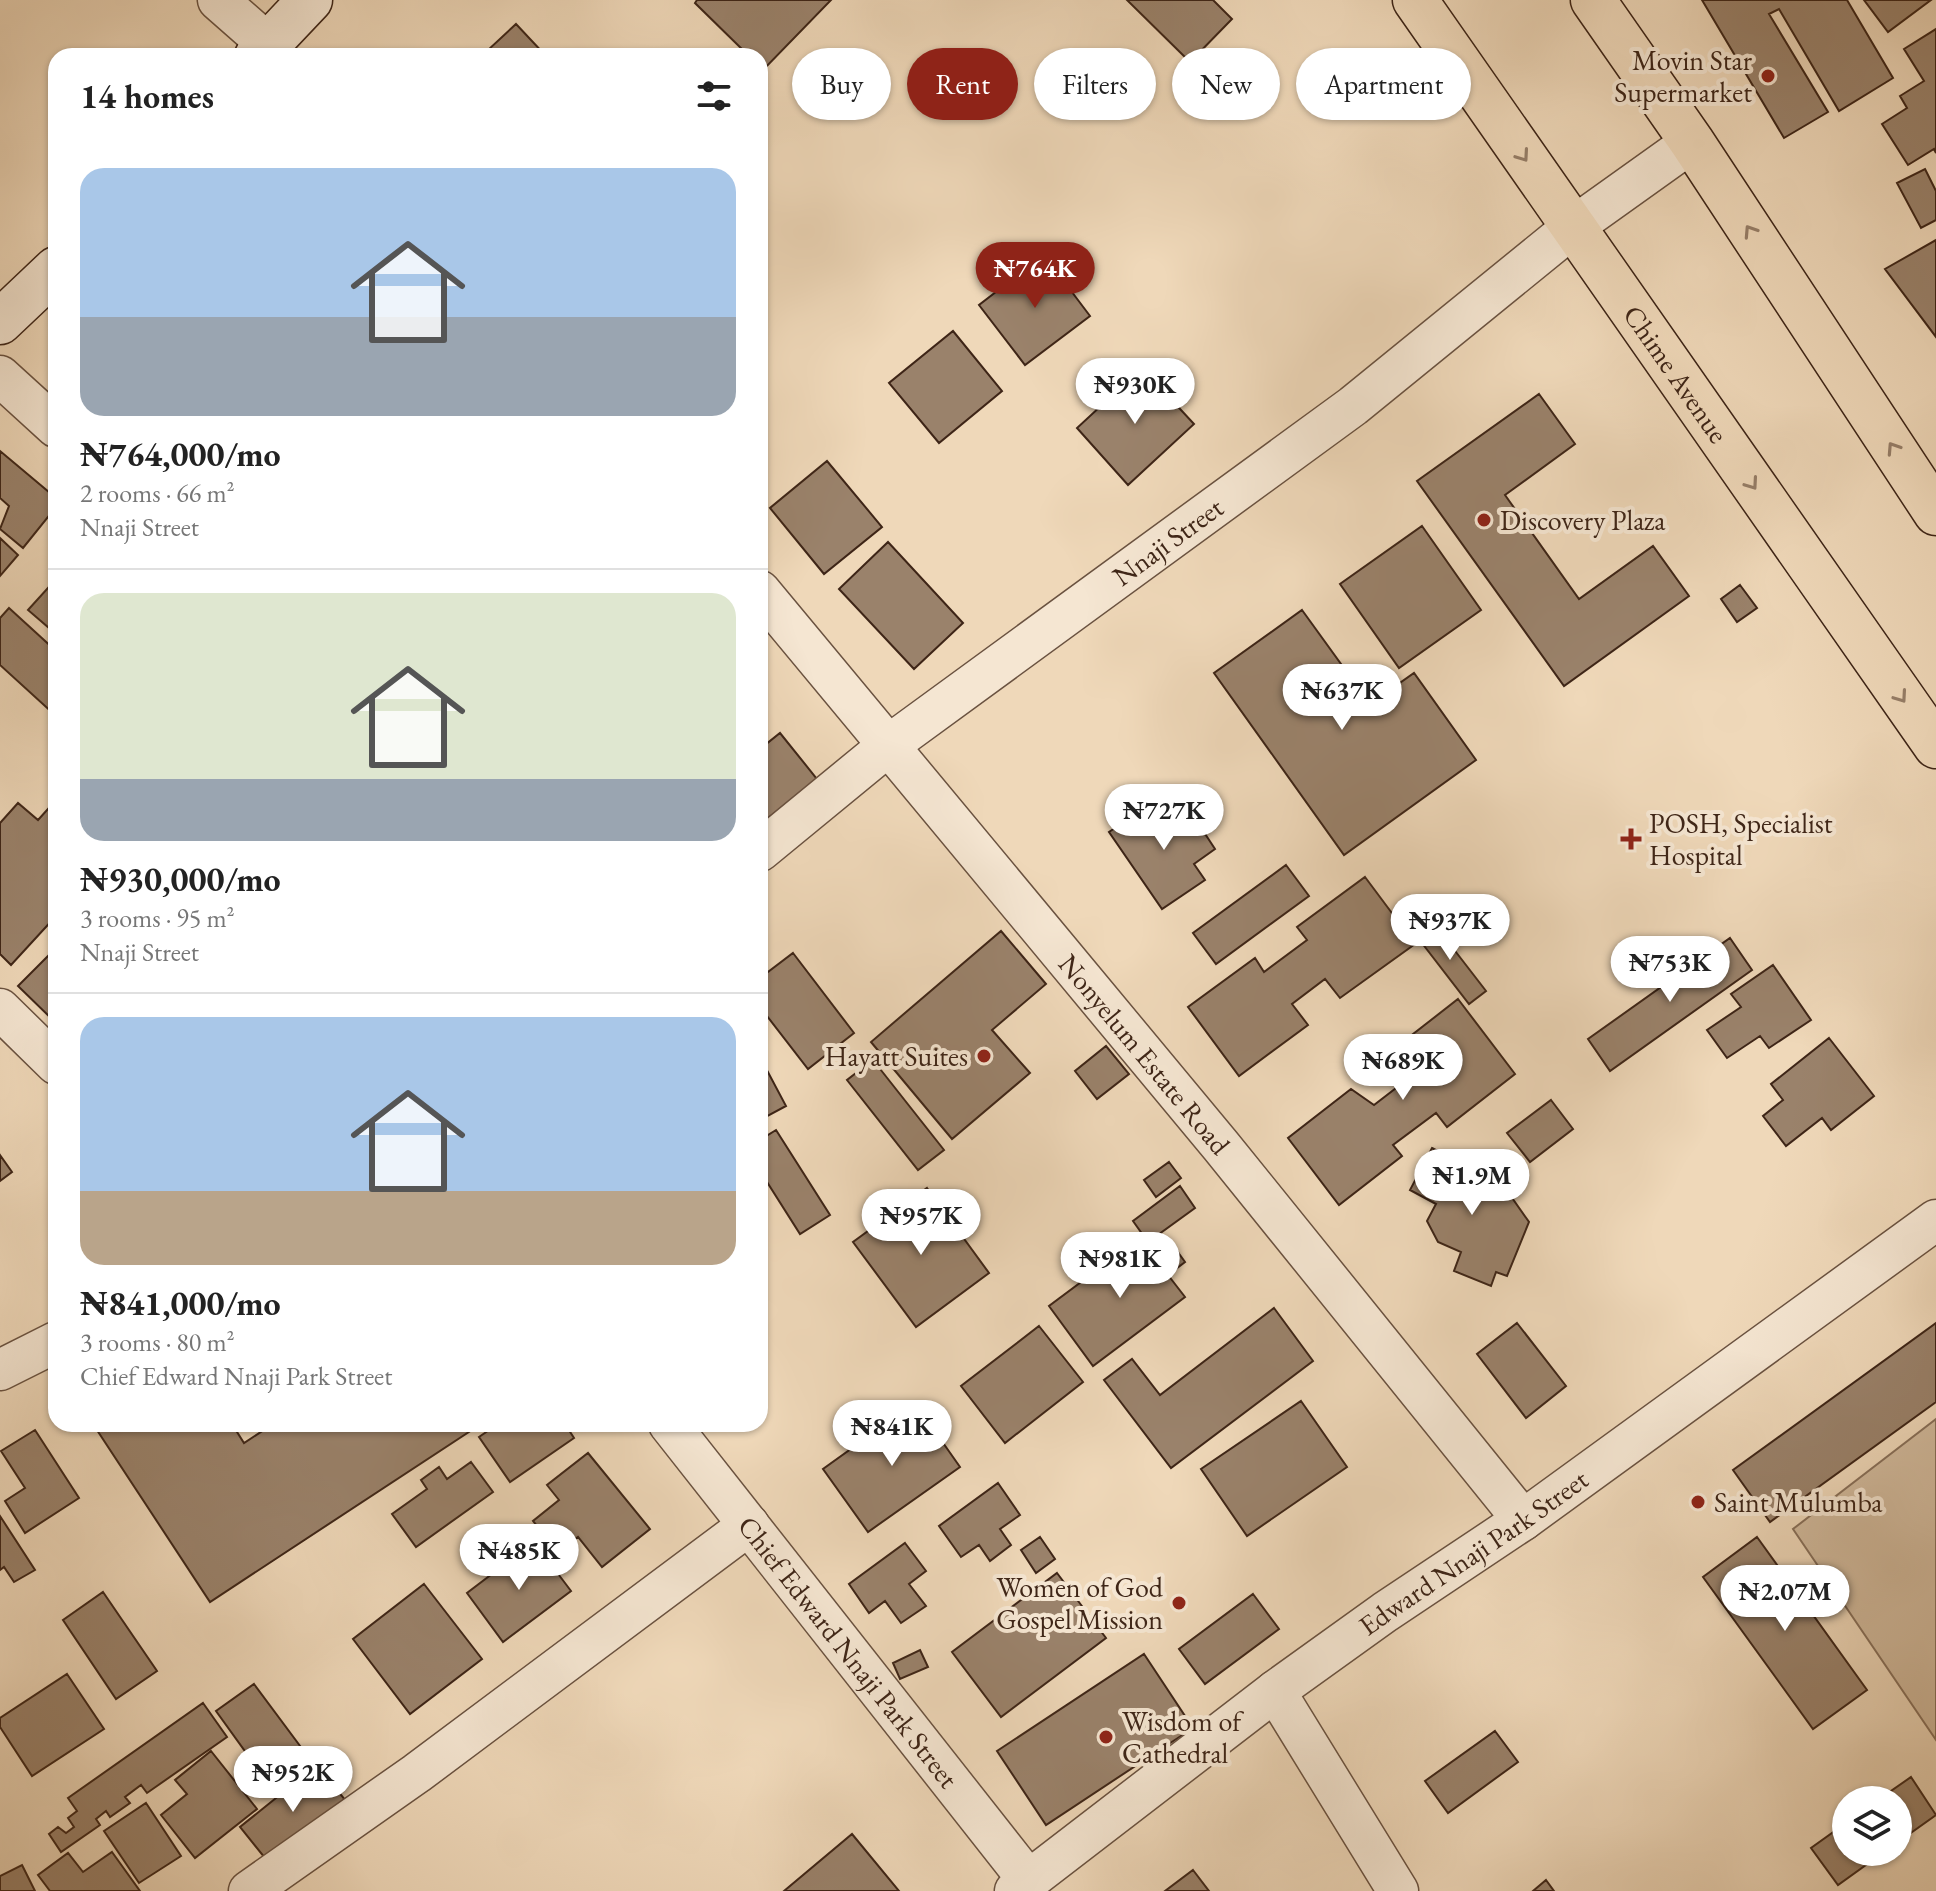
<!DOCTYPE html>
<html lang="en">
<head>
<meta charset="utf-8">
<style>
  body { margin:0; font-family:"EB Garamond",serif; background:#f2f2f2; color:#222; height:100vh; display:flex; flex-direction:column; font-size:30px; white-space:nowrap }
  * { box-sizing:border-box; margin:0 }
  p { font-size:26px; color:#767676 }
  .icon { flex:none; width:44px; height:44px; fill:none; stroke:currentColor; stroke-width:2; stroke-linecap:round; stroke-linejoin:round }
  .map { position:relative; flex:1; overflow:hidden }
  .panel { position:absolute; left:48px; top:48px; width:720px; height:1384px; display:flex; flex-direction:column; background:#fff; border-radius:24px; box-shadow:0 2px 6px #0004 }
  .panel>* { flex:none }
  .hud { position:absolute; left:792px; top:48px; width:760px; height:72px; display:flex; gap:16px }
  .controls { position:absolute; left:1832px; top:1786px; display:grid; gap:16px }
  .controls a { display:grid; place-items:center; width:80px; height:80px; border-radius:50%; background:#fff; box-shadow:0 2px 6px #0004; font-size:40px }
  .price { position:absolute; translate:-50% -68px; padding:0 18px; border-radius:28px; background:#fff; color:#222; font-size:26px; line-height:52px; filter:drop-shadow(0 2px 4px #0008) }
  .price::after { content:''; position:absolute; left:50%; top:48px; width:24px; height:18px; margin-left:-12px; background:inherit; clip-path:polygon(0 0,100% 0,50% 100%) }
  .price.on { background:#8f2418; color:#fff }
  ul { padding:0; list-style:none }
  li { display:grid; align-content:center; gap:16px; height:424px; padding:0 32px }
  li+li { border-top:2px solid #e0e0e0 }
  li span { display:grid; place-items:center; height:248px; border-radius:24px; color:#555 }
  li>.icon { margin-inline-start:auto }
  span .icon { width:144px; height:144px; fill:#fffc; stroke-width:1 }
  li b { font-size:34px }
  h2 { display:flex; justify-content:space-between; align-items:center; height:96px; padding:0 32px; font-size:34px }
  .pill { padding:0 28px; border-radius:36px; background:#fff; box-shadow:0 2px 6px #0004; font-size:28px; line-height:72px }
  .pill.on { background:#8f2418; color:#fff }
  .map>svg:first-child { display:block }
</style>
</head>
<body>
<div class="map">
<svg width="1936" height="1891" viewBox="0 0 1936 1891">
  <rect width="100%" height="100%" fill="#efd8b9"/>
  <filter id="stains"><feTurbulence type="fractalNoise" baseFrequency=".0025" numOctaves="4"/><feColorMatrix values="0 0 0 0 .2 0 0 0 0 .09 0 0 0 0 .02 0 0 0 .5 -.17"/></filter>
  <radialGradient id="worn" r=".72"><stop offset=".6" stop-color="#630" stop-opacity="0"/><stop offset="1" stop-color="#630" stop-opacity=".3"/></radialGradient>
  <!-- green -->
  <path fill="#d1ba9d" stroke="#88705a" stroke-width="2" d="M 1936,1419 L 1936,1740 L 1793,1529 Z"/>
  <!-- building -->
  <path fill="#9a826b" stroke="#3e2517" stroke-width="2" d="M 697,0 L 831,0 L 763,70 L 760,56 L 749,56 L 695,3 Z
    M 1127,0 L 1213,0 L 1232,19 L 1190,62 Z
    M 1702,0 L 1847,0 L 1893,78 L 1839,111 L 1779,9 L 1769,14 L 1828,112 L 1784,138 Z
    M 1864,0 L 1931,0 L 1888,32 Z
    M 516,24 L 546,56 L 493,56 L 488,50 Z
    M 1936,29 L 1936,153 L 1934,149 L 1908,165 L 1882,124 L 1907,108 L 1900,96 L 1924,81 L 1904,49 Z
    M 1925,169 L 1936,191 L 1936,220 L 1921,228 L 1897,183 Z
    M 1936,240 L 1936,337 L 1885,269 Z
    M 1044,255 L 1090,316 L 1025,365 L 979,305 Z
    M 953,331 L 1002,391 L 939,443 L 889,383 Z
    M 1142,368 L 1194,424 L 1128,485 L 1077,428 Z
    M 1539,394 L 1575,444 L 1505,495 L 1579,599 L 1653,546 L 1689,596 L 1564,686 L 1417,481 Z
    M 0,451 L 56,498 L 56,507 L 23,548 L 0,529 L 9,506 L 0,498 Z
    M 827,461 L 882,527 L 824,574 L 770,508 Z
    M 1422,526 L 1481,610 L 1399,668 L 1340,584 Z
    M 0,538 L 18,555 L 0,576 Z
    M 888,542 L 963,623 L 914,669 L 839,589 Z
    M 56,579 L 56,634 L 28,610 Z
    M 1740,585 L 1757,608 L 1737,622 L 1721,599 Z
    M 9,608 L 56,651 L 56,716 L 0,665 L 0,618 Z
    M 1302,610 L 1370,704 L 1414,673 L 1476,760 L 1344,855 L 1214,673 Z
    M 780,733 L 817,779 L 760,825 L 760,749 Z
    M 56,800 L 56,916 L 11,965 L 0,954 L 0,823 L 18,803 L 38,820 Z
    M 1152,803 L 1168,826 L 1190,811 L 1215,849 L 1194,864 L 1205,880 L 1162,909 L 1109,832 Z
    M 1286,865 L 1309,896 L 1216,964 L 1193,933 Z
    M 1365,877 L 1415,944 L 1340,998 L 1325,979 L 1292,1004 L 1308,1025 L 1239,1076 L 1188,1007 L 1255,958 L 1264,972 L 1307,940 L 1297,927 Z
    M 1432,921 L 1486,991 L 1469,1004 L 1415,934 Z
    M 1001,931 L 1046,984 L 992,1030 L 1030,1073 L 952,1139 L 871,1042 Z
    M 1730,938 L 1752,970 L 1610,1071 L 1588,1039 Z
    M 56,948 L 56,1023 L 18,986 Z
    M 793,953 L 854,1033 L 808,1069 L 760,1007 L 760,978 Z
    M 1773,965 L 1811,1020 L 1769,1048 L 1760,1036 L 1727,1058 L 1707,1030 L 1741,1007 L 1731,994 Z
    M 1458,999 L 1515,1074 L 1447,1127 L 1436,1113 L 1393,1145 L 1402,1156 L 1339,1205 L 1288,1138 L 1351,1089 L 1374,1105 L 1409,1078 L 1390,1052 Z
    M 1829,1038 L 1874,1096 L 1831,1130 L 1822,1118 L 1786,1146 L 1763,1116 L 1783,1100 L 1771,1084 Z
    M 1106,1046 L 1129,1074 L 1097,1099 L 1075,1071 Z
    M 760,1057 L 786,1106 L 760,1120 Z
    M 873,1060 L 944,1150 L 918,1170 L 847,1080 Z
    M 1551,1100 L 1573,1129 L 1530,1162 L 1507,1133 Z
    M 776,1130 L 830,1215 L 800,1234 L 760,1171 L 760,1140 Z
    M 1432,1148 L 1503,1185 L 1529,1222 L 1507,1276 L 1496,1272 L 1491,1286 L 1454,1271 L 1461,1252 L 1438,1242 L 1427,1221 L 1436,1204 L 1410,1190 Z
    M 0,1155 L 12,1172 L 0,1181 Z
    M 1169,1162 L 1181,1178 L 1156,1197 L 1144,1180 Z
    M 1180,1186 L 1195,1208 L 1148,1242 L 1133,1221 Z
    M 927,1188 L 989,1273 L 916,1327 L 853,1242 Z
    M 1140,1238 L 1155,1257 L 1172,1244 L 1185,1262 L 1168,1275 L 1185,1297 L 1093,1366 L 1049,1306 Z
    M 1274,1308 L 1313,1361 L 1171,1468 L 1104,1380 L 1132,1359 L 1160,1395 Z
    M 1517,1323 L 1566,1386 L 1526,1418 L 1477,1354 Z
    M 1936,1323 L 1936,1402 L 1770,1522 L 1733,1470 Z
    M 1039,1326 L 1083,1382 L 1005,1443 L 961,1386 Z
    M 1301,1401 L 1347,1467 L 1247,1536 L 1201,1469 Z
    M 915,1403 L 960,1467 L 868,1532 L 823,1469 Z
    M 93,1424 L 232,1424 L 244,1443 L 273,1424 L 481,1424 L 210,1602 Z
    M 498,1424 L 565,1424 L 574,1438 L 510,1482 L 479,1437 Z
    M 35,1430 L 79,1498 L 25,1533 L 5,1501 L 25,1488 L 1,1451 Z
    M 588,1453 L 650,1529 L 602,1567 L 578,1537 L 558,1552 L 533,1521 L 559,1500 L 547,1485 Z
    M 471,1462 L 493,1492 L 416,1547 L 392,1514 L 427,1489 L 421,1480 L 439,1467 L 447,1479 Z
    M 998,1483 L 1020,1515 L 1000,1529 L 1011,1545 L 990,1561 L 979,1545 L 961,1557 L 939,1526 Z
    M 0,1516 L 35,1570 L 14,1582 L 4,1567 L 0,1570 Z
    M 1040,1537 L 1055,1559 L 1036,1573 L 1021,1550 Z
    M 1757,1537 L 1867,1690 L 1813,1729 L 1703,1577 Z
    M 534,1542 L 571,1591 L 503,1642 L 467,1593 Z
    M 905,1543 L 926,1571 L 909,1584 L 926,1606 L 901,1623 L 885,1601 L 869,1613 L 849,1584 Z
    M 1057,1573 L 1106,1638 L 1001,1717 L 952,1652 Z
    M 424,1584 L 482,1659 L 410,1714 L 353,1639 Z
    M 103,1592 L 157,1671 L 116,1699 L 63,1620 Z
    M 1253,1594 L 1279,1629 L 1205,1684 L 1179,1649 Z
    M 920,1650 L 928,1667 L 900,1679 L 893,1663 Z
    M 1144,1654 L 1193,1728 L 1046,1825 L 997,1751 Z
    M 67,1674 L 104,1729 L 32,1776 L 0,1727 L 0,1718 Z
    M 254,1684 L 309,1758 L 270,1786 L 216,1711 Z
    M 203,1703 L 227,1737 L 147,1793 L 141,1785 L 125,1797 L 130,1803 L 110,1817 L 106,1811 L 96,1819 L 100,1825 L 61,1852 L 49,1834 L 58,1827 L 66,1833 L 74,1827 L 68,1818 L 77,1811 L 68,1798 Z
    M 1495,1731 L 1518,1762 L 1448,1813 L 1425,1781 Z
    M 211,1751 L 257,1809 L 195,1858 L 161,1815 L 187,1794 L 175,1780 Z
    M 317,1765 L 346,1801 L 269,1863 L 240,1827 Z
    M 1911,1777 L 1936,1815 L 1898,1842 L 1898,1800 L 1878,1800 Z
    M 146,1803 L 181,1856 L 139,1883 L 104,1831 Z
    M 1846,1823 L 1846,1852 L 1884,1852 L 1838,1885 L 1811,1848 Z
    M 852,1834 L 899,1891 L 784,1891 Z
    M 112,1852 L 140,1891 L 50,1891 L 38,1875 L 68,1853 L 83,1872 Z
    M 22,1865 L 35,1891 L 0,1891 L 0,1876 Z
    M 1193,1870 L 1209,1891 L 1165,1891 Z
    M 1546,1880 L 1554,1891 L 1533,1891 Z"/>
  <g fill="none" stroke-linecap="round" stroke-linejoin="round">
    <defs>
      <g id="street">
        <path d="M 218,0 L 268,44"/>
        <path d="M 0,376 L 56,427"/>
        <path id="s1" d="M 760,591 L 1221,1146 L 1523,1520"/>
        <path id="s2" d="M 760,851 L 889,745 L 1353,406 L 1573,227 L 1692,142"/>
        <path d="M 0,1009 L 56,1064"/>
        <path d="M 0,1370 L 56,1342"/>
        <path id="s3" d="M 669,1424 L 1029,1881"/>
        <path d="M 1275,1691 L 1398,1891"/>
        <path d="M 249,1891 L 417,1773 L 749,1525"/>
        <path id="s4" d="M 1015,1891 L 1275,1691 L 1385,1612 L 1523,1520 L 1936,1220"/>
      </g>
      <path id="secondary" d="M 257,56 L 310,0
        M 0,322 L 56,269"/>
      <g id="primary">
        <path id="s5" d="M 1415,0 L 1936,746"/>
        <path d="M 1593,0 L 1692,142 L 1936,513"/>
      </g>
    </defs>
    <!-- street casing -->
    <use href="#street" stroke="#6a5240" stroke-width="43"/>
    <!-- secondary casing -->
    <use href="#secondary" stroke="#3e2517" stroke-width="47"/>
    <!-- primary casing -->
    <use href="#primary" stroke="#3e2517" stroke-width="47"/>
    <!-- street -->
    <use href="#street" stroke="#f5e6d2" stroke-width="40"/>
    <!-- secondary -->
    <use href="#secondary" stroke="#f5e6d2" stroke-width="44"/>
    <!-- primary -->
    <use href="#primary" stroke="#efd8b9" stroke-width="44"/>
  </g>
  <!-- one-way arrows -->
  <defs><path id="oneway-chevron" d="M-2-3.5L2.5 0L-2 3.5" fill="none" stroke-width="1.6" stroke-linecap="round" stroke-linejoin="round" transform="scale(2)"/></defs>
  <g stroke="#967e68">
    <use href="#oneway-chevron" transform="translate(1523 156) rotate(55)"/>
    <use href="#oneway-chevron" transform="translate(1750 231) rotate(-123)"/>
    <use href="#oneway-chevron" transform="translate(1893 448) rotate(-123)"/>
    <use href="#oneway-chevron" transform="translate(1752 484) rotate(55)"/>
    <use href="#oneway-chevron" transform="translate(1901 697) rotate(55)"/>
  </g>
  <!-- markers -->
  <g fill="#8f2418" stroke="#f5e6d2" stroke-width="3">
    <circle cx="1768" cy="76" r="8"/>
    <circle cx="1484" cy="520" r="8"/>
    <path d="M1627 827h8v8h8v8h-8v8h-8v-8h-8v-8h8z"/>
    <circle cx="984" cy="1056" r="8"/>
    <circle cx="1698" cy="1502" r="8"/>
    <circle cx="1179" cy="1603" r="8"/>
    <circle cx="1106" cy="1737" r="8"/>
  </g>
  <g text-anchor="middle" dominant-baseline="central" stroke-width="8" stroke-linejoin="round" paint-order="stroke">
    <!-- poi labels -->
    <g font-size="28" fill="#3e2517" stroke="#f5e6d2" text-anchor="start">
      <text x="1752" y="60" text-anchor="end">Movin Star<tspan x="1752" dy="32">Supermarket</tspan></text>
      <text x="1500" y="520">Discovery Plaza</text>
      <text x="1649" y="823">POSH, Specialist<tspan x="1649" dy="32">Hospital</tspan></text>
      <text x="968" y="1056" text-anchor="end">Hayatt Suites</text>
      <text x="1714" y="1502">Saint Mulumba</text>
      <text x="1163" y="1587" text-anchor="end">Women of God<tspan x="1163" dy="32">Gospel Mission</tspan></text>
      <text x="1122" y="1721">Wisdom of<tspan x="1122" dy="32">Cathedral</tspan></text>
    </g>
    <!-- street labels -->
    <g font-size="28" fill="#3e2517" stroke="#f5e6d2">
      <text stroke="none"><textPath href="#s5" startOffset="456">Chime Avenue</textPath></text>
      <text stroke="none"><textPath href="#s2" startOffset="512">Nnaji Street</textPath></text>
      <text stroke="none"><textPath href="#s1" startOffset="602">Nonyelum Estate Road</textPath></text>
      <text stroke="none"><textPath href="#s4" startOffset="570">Edward Nnaji Park Street</textPath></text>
      <text stroke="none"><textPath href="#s3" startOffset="290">Chief Edward Nnaji Park Street</textPath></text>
    </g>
  </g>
  <rect width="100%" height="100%" filter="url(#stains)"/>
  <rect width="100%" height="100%" fill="url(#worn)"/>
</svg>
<div class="controls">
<a><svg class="icon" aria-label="layers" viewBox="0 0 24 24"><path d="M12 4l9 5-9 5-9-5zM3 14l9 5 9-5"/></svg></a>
</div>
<b class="price on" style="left:1035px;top:310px">₦764K</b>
<b class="price" style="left:1135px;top:426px">₦930K</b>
<b class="price" style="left:1342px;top:732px">₦637K</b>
<b class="price" style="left:1164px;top:852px">₦727K</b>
<b class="price" style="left:1450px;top:962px">₦937K</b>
<b class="price" style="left:1670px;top:1004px">₦753K</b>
<b class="price" style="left:1403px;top:1102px">₦689K</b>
<b class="price" style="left:1472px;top:1217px">₦1.9M</b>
<b class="price" style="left:921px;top:1257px">₦957K</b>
<b class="price" style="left:1120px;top:1300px">₦981K</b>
<b class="price" style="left:892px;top:1468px">₦841K</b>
<b class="price" style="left:519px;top:1592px">₦485K</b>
<b class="price" style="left:1785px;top:1633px">₦2.07M</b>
<b class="price" style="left:293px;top:1814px">₦952K</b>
<div class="hud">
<a class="pill">Buy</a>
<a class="pill on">Rent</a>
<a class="pill">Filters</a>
<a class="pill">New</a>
<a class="pill">Apartment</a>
</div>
<section class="panel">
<h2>14 homes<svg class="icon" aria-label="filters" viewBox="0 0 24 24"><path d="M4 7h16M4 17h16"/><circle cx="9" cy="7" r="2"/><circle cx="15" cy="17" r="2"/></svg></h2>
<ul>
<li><span style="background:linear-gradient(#a9c7e8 60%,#9aa5b1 0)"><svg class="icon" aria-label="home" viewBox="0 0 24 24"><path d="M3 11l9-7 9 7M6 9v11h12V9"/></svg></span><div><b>₦764,000/mo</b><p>2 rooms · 66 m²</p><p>Nnaji Street</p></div></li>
<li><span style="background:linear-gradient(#dfe7d0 75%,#9aa5b1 0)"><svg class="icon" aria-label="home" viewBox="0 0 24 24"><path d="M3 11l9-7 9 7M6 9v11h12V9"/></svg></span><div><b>₦930,000/mo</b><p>3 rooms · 95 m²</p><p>Nnaji Street</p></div></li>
<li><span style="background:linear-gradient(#a9c7e8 70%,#b9a48a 0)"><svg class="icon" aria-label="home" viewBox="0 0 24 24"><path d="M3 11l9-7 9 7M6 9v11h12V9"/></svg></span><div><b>₦841,000/mo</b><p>3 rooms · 80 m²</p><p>Chief Edward Nnaji Park Street</p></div></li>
</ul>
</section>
</div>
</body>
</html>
